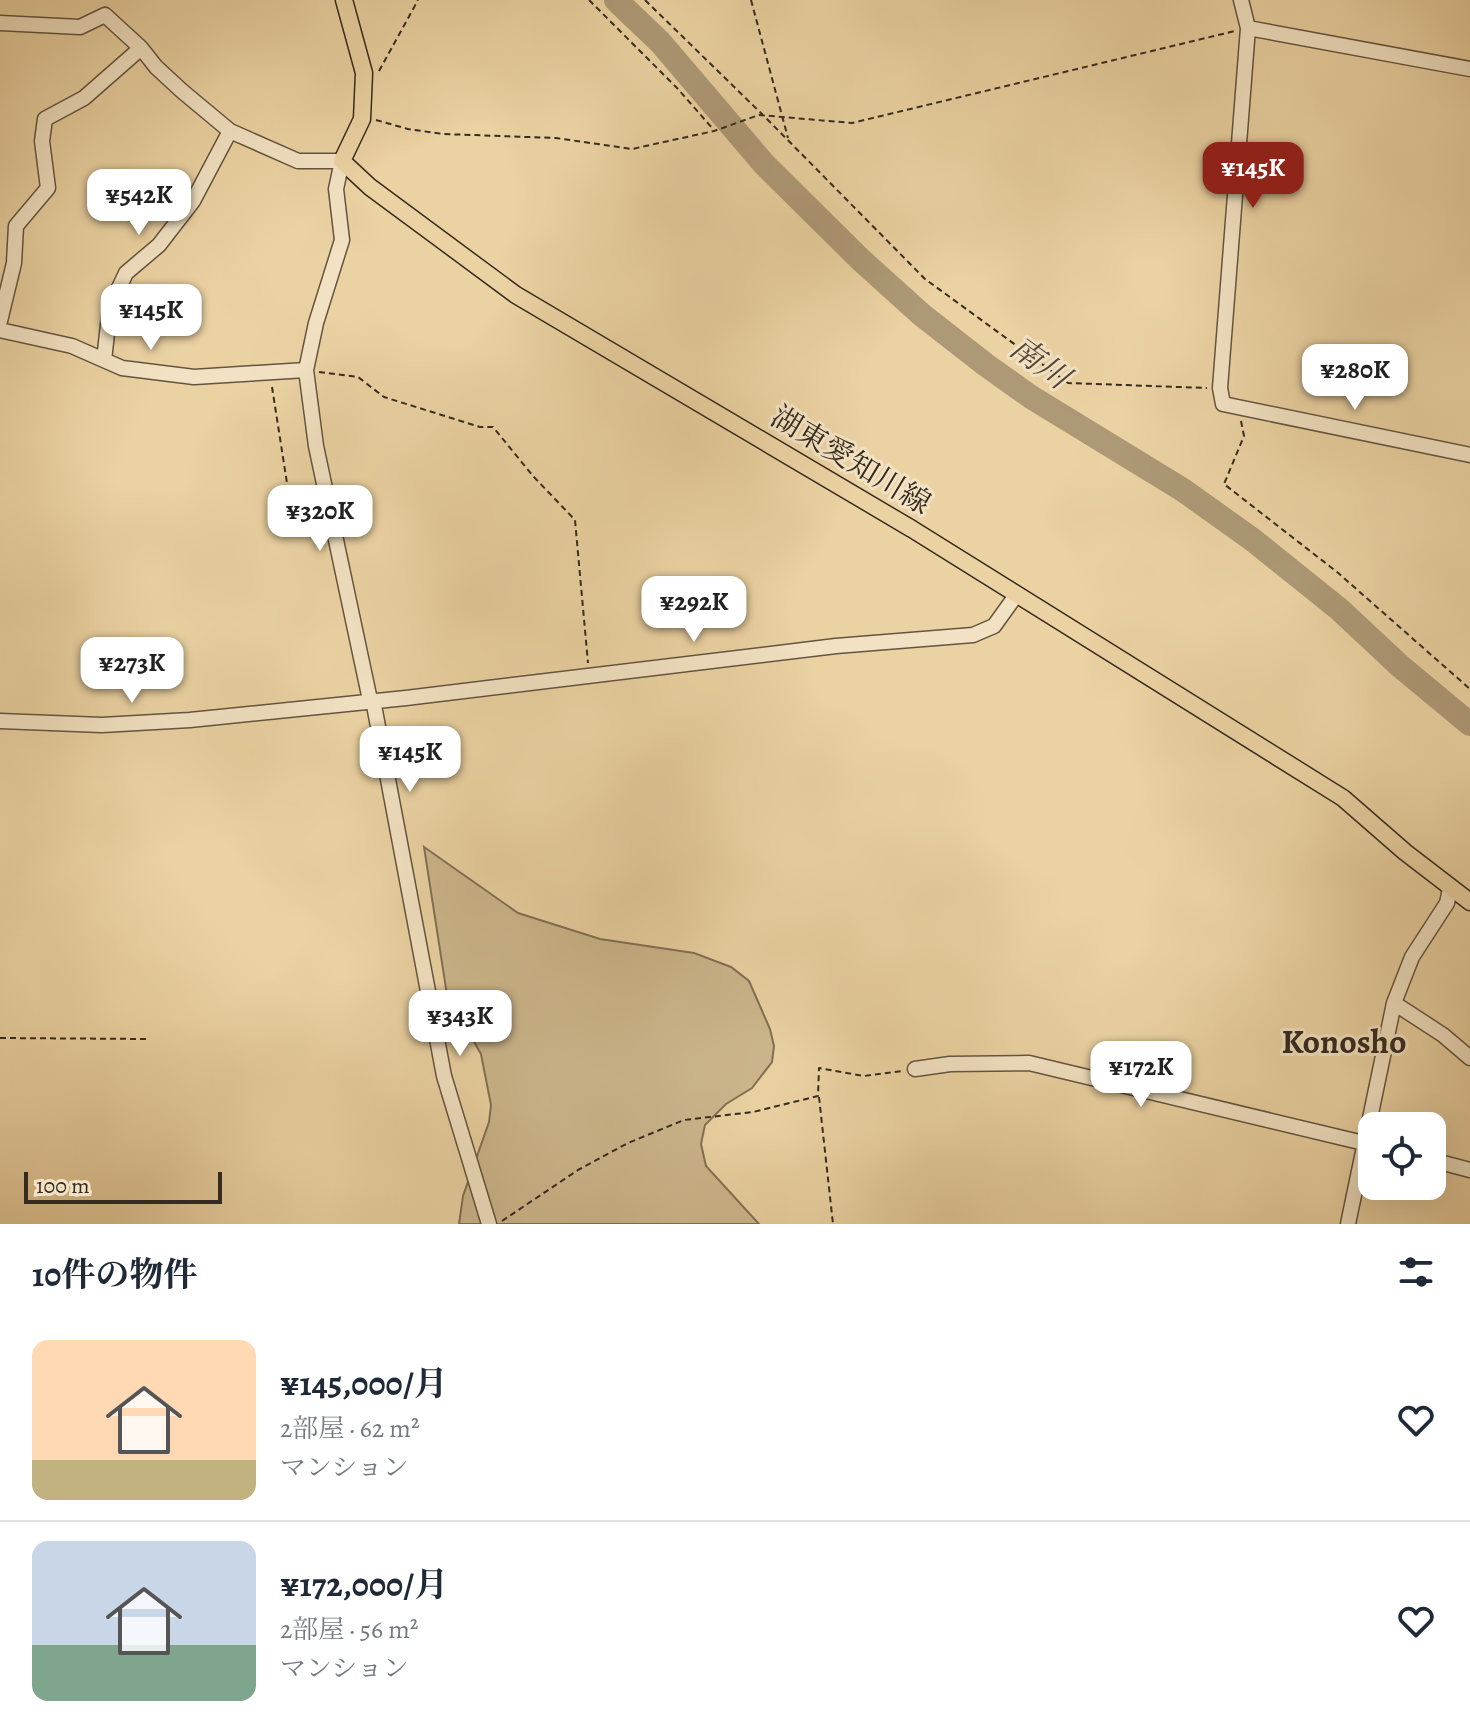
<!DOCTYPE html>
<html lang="ja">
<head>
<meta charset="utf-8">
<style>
  body { margin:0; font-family:Alegreya,"Noto Serif JP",serif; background:#f2f2f3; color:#1f2937; height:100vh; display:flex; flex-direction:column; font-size:30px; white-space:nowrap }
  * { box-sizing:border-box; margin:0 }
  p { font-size:26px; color:#747a83 }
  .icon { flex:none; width:44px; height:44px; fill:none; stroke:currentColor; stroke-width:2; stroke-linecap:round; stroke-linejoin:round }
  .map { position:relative; height:1224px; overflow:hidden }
  .side { display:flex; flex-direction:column; background:#fff; flex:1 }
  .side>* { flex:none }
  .buttons { position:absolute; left:1358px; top:1112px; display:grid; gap:16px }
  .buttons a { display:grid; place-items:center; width:88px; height:88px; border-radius:16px; background:#fff; box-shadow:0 8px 32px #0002; font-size:40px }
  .scale { position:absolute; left:24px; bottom:20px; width:198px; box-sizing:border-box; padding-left:8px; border:4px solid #362b20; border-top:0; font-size:22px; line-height:28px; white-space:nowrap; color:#362b20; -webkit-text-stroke:6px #f2e2c3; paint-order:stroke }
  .price { position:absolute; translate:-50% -68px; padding:0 18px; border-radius:16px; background:#fff; color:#222; font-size:26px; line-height:52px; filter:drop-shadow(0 2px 4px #0008) }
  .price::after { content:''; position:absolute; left:50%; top:48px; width:24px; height:18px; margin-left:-12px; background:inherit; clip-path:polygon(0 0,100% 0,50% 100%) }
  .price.selected { background:#8f2418; color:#fff }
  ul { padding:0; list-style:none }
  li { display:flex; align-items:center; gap:24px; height:200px; padding:0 32px }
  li+li { border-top:2px solid #e0e1e3 }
  li span { display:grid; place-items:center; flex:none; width:224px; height:160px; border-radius:16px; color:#555 }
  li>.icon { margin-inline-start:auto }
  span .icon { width:96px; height:96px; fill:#fffc; stroke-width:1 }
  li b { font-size:34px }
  h2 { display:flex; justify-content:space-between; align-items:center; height:96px; padding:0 32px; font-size:34px }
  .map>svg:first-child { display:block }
</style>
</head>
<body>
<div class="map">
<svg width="1470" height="1224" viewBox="0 0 1470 1224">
  <rect width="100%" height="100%" fill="#ebd2a2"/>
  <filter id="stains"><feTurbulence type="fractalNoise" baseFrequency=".0025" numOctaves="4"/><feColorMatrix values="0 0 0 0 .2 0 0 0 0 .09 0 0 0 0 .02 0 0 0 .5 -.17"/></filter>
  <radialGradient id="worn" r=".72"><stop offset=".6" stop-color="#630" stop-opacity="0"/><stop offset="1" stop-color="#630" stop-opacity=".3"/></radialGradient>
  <!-- green -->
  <path fill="#ccb68c" stroke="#817056" stroke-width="2" d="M 424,847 L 518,913 L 600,939 L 694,953 L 731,967 L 749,981 L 770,1029 L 774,1046 L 772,1062 L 752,1088 L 726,1104 L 705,1125 L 701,1144 L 706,1166 L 759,1224 L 459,1224 L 463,1196 L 489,1122 L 491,1105 L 481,1054 L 447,995 Z"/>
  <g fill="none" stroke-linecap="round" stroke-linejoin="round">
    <!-- river -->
    <path stroke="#ad9976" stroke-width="24" d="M 616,0 L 660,42 L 764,164 L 861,260 L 922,315 L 986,365 L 1031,397 L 1183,490 L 1253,540 L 1339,609 L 1400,666 L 1470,724"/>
    <defs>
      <path id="minor" d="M 1241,0 L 1248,28 L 1220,388 L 1223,404 L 1470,455
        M 0,23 L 80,27 L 105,15 L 141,48 L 156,67 L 182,91 L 230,131 L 298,161 L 342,161 L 336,189 L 342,240 L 316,323 L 306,370 L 316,446 L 370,700
        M 1248,28 L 1470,69
        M 0,321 L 14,263 L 16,226 L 48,188 L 42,141 L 45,119 L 84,98 L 141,48
        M 0,330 L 72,346 L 122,368 L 194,377 L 306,370
        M 104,360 L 110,307 L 126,273 L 159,245 L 193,201 L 230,131
        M 373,700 L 444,1076 L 489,1224
        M 0,721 L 102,725 L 190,720 L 406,698 L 836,646 L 973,635 L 994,626 L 1017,594
        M 1394,1003 L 1443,1035 L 1470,1058
        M 915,1069 L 950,1064 L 1029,1063 L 1372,1145
        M 1432,1160 L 1470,1170
        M 1348,1224 L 1394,1003 L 1412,957 L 1447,903 L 1450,889"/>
      <path id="major" d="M 344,0 L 364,73 L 362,119 L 342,161 L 370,187 L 516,295 L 912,529 L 1343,798 L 1405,852 L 1470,902"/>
    </defs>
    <!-- minor casing -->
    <use href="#minor" stroke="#635540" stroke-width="17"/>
    <!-- major casing -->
    <use href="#major" stroke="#362b20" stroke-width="19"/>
    <!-- path -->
    <path stroke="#362b20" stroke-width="2" stroke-dasharray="6 4" stroke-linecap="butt" d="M 589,0 L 677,88 L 713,129
      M 645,0 L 764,116 L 925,279 L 1068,383 L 1207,388
      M 751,0 L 788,138
      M 379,71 L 418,0
      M 376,120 L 408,129 L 443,134 L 556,138 L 632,149 L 714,131 L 759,115 L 852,123 L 1235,31
      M 319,372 L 358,377 L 384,397 L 480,427 L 493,427 L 533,476 L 575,520 L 588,663
      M 272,387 L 294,528
      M 1241,421 L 1244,436 L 1224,484 L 1337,572 L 1470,689
      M 0,1038 L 148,1039
      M 819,1097 L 833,1224
      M 502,1221 L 578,1170 L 628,1143 L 684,1120 L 753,1112 L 818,1096 L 819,1068 L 864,1076 L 902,1071"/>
    <!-- minor -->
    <use href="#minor" stroke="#f2e2c3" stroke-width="14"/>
    <!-- major -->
    <use href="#major" stroke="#ebd2a2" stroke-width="16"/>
  </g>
  <g text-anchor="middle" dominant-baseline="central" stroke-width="6" stroke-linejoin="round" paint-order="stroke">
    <!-- street labels -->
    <g font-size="30" fill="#362b20" stroke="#f2e2c3">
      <text transform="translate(851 460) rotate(31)">湖東愛知川線</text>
    </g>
    <!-- water labels -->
    <g font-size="32" font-style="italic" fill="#544636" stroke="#f2e2c3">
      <text transform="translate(1040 362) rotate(36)">南川</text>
    </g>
    <!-- quarter labels -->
    <g font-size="34" font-weight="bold" fill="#362b20" stroke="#f2e2c3">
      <text x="1344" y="1041">Konosho</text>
    </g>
  </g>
  <rect width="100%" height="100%" filter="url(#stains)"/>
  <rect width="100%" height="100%" fill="url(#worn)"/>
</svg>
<div class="buttons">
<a><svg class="icon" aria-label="locate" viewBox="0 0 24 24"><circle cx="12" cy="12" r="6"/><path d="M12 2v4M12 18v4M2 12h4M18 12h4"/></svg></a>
</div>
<div class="scale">100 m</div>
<b class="price selected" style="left:1253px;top:210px">¥145K</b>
<b class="price" style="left:139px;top:237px">¥542K</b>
<b class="price" style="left:151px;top:352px">¥145K</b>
<b class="price" style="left:1355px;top:412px">¥280K</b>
<b class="price" style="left:320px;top:553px">¥320K</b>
<b class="price" style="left:694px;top:644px">¥292K</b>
<b class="price" style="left:132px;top:705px">¥273K</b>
<b class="price" style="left:410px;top:794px">¥145K</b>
<b class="price" style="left:460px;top:1058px">¥343K</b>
<b class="price" style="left:1141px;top:1109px">¥172K</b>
</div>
<section class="side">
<h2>10件の物件<svg class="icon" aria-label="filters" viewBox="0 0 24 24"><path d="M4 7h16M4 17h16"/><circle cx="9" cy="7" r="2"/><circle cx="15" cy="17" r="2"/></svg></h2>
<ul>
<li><span style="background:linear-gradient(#ffd9b3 75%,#c2b280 0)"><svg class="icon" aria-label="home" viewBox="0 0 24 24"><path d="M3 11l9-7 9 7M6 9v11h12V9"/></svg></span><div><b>¥145,000/月</b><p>2部屋 · 62 m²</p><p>マンション</p></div><svg class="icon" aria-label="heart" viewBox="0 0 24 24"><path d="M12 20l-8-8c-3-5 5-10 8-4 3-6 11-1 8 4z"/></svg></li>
<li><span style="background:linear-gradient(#c9d6e8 65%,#7fa58c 0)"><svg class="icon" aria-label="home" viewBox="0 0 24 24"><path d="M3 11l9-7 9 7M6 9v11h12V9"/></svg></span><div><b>¥172,000/月</b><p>2部屋 · 56 m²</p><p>マンション</p></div><svg class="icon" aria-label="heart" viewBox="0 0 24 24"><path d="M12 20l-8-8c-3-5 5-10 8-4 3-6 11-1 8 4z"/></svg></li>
</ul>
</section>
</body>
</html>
